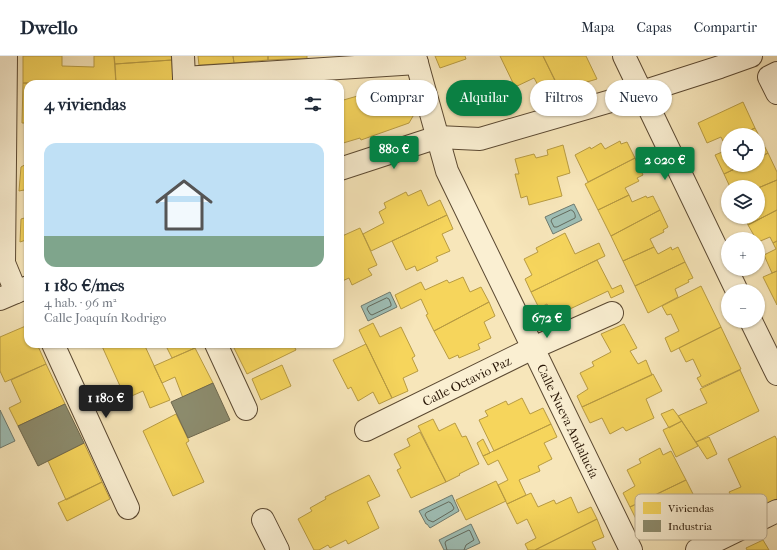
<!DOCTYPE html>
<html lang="es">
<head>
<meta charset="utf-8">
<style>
  body { margin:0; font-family:"IM FELL French Canon",serif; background:#f2f2f3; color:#1f2937; height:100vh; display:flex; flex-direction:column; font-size:15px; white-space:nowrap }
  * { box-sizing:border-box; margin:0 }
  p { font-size:13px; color:#747a83 }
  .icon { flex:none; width:22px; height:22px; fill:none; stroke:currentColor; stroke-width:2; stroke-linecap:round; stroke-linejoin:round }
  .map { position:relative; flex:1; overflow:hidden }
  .details { position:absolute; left:24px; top:24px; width:320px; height:268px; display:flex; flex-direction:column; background:#fff; border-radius:12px; box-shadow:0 1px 3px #0004 }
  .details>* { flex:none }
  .guide { position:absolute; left:356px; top:24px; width:361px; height:36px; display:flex; gap:8px }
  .controls { position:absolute; left:721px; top:72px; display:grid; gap:8px }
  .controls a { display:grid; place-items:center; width:44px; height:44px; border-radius:50%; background:#fff; box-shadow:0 1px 3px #0004; font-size:20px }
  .price { position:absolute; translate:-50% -34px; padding:0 9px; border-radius:4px; background:#0b8043; color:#fff; font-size:13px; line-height:26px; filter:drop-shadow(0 1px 2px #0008) }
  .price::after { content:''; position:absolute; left:50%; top:24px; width:12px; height:9px; margin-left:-6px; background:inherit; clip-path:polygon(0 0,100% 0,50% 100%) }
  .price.on { background:#222; color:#fff }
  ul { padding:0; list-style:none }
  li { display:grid; align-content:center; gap:8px; height:212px; padding:0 20px }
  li+li { border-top:1px solid #e0e1e3 }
  li span { display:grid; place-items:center; height:124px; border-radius:12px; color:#555 }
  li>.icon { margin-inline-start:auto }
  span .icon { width:72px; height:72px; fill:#fffc; stroke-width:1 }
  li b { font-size:17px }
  h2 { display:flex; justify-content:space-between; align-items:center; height:48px; padding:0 20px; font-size:17px }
  .pill { padding:0 14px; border-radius:18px; background:#fff; box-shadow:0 1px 3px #0004; font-size:14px; line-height:36px }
  .pill.on { background:#0b8043; color:#fff }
  header { display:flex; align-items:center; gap:24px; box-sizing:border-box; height:56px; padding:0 20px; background:#fff; border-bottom:1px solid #e0e1e3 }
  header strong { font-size:19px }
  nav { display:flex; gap:22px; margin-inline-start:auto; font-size:14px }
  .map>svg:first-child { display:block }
</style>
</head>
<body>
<header>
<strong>Dwello</strong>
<nav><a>Mapa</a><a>Capas</a><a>Compartir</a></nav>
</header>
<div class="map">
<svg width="777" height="494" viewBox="0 0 777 494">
  <rect width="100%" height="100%" fill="#f7e6ba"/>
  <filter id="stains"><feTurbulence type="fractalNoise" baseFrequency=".005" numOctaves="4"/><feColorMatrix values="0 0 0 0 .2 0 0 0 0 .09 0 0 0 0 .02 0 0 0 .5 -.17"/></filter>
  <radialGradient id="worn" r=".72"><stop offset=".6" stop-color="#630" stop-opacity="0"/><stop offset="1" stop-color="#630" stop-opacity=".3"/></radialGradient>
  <!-- water -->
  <path fill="#9ebeb5" stroke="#6e7a6f" d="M 574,148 L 582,164 L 553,178 L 545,161 Z
    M 390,236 L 397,251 L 368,265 L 361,250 Z
    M 0,354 L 15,385 L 0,392 Z
    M 452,439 L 459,455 L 430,472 L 427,468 L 426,468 L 419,455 Z
    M 471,468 L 480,487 L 465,494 L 444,494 L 439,484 Z"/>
  <!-- homes -->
  <path fill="#f6d55c" stroke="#b89b42" d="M 23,0 L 62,0 L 62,10 L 94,11 L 94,0 L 114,0 L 116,28 L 23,27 Z
    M 114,0 L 171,0 L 172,4 L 115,8 Z
    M 198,0 L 233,0 L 234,7 L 199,9 Z
    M 233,0 L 268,0 L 268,4 L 234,7 Z
    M 268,0 L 307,0 L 307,2 L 268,4 Z
    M 435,0 L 465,0 L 466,3 L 440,12 Z
    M 500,0 L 543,0 L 557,29 L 543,34 L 541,31 L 539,31 L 534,22 L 515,31 Z
    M 543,0 L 586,0 L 597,23 L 560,34 Z
    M 172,4 L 173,28 L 138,28 L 138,25 L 116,26 L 115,8 Z
    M 23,27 L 61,28 L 28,28 L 28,67 L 22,67 Z
    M 409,29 L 416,55 L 409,67 L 361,84 L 360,82 L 340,88 L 340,45 L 368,37 L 371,46 L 387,41 L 385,31 Z
    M 743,46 L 755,72 L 740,79 L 728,79 L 728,85 L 724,87 L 721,81 L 707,87 L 698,67 Z
    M 755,72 L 768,97 L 758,102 L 758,79 L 740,79 Z
    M 620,85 L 621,88 L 627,86 L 635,102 L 588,126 L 575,99 L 590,91 L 591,93 L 601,87 L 605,93 Z
    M 728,85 L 728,109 L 743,109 L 724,118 L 715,99 L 727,94 L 724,87 Z
    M 563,89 L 570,117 L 557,121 L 562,140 L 529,149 L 527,140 L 521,142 L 515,118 L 519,118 L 515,103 L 534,98 L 536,102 L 548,99 L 547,94 Z
    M 768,97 L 777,116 L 777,124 L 758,132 L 758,131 L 730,131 L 724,118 L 743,109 L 758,109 L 758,102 Z
    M 635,102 L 643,119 L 637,122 L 639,125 L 625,132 L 629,139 L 598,154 L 585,128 Z
    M 28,107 L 28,146 L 24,134 L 19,135 L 21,111 Z
    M 777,124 L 777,154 L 748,169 L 745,161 L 758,161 L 758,132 Z
    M 421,134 L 428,150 L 440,144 L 447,159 L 371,195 L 363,178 L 384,167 L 379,156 L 386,152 L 384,147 L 406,136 L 408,140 Z
    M 629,139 L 632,146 L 646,140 L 647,142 L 653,140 L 660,154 L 611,180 L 598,154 Z
    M 660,154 L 668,171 L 663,174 L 664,176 L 650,183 L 654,191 L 623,205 L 611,180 Z
    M 777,154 L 777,185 L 773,187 L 770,181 L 758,186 L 758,183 L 756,183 L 748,169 Z
    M 447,159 L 453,173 L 442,178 L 450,195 L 436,201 L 438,205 L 417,215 L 415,210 L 406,214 L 392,185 Z
    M 28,161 L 28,189 L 26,184 L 20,186 L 21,163 Z
    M 360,172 L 377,209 L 368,213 L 372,219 L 352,229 L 349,222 L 340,226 L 340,181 Z
    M 565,177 L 575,198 L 599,187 L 605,200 L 531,236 L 525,223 L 532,219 L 524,203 L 538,196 L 536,192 Z
    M 777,185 L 777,215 L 772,217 L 764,199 L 776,193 L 773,187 Z
    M 654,191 L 658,198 L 671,191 L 672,194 L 678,191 L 685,206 L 635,230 L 623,205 Z
    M 597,204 L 612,233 L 621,229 L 624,236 L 611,242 L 608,235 L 553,261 L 547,248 L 539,252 L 531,236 Z
    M 685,206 L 693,222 L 688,224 L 689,226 L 675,233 L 678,241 L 648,257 L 635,230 Z
    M 777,215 L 777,249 L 763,221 Z
    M 463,221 L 470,236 L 481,231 L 489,246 L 434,275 L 426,259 L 428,258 L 421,243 L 401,253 L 395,239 L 421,226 L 425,234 L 447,224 L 449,227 Z
    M 701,230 L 721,271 L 671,296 L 665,282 L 679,275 L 671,258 L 667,259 L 662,250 Z
    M 489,246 L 495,260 L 484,266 L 491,282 L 478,288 L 480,293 L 459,302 L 458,299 L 449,303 L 434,275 Z
    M 373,267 L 380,281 L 401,271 L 415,300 L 412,302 L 418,315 L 403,322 L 408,335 L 392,342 L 359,274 Z
    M 624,268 L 637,292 L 630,295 L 638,308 L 646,304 L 652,319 L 582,351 L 577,340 L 588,333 L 580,317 L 594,310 L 592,306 L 611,296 L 601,278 Z
    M 28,269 L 28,288 L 37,288 L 46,308 L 5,326 L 0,315 L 0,281 Z
    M 721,271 L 741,313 L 702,331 L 697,322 L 701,320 L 693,303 L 686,306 L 679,292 Z
    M 101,288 L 144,288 L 170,344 L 150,352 L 143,335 L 127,342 L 121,330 L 120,330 Z
    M 165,288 L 193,288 L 195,292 L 172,302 Z
    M 232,288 L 293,288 L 296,294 L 247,318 Z
    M 366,288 L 392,342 L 379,348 L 373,336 L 358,345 L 351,331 L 348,333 L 333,304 Z
    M 195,292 L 213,327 L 183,342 L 175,321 L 162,327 L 154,310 Z
    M 46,308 L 65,348 L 18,370 L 9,352 L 21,346 L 11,324 Z
    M 282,309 L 291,330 L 261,344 L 252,323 Z
    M 740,314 L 759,355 L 696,386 L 678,360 L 707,347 L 700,333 Z
    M 653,318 L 662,335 L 646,343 L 654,362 L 626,375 L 623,371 L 610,378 L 602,362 L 590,367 L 582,351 Z
    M 522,342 L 530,358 L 543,352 L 551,368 L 494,395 L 479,364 L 488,360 L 485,355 L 506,345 L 508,349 Z
    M 673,353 L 682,365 L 669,372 L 661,358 Z
    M 176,358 L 189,385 L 186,387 L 204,426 L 173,440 L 143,375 Z
    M 433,363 L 439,375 L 455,367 L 462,381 L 466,380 L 479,408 L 459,418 L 460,419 L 446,426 L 418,370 Z
    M 682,365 L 698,390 L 676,401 L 663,374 Z
    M 551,368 L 557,381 L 544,387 L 552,403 L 538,410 L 540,415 L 519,424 L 526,439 L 507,448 L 498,429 L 508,424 L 498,404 L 488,409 L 483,400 Z
    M 420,376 L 446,426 L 411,442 L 397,414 L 401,412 L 394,398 L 410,390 L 407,383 Z
    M 775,380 L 777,384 L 777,443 L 758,452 L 756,448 L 741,456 L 729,436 L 741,431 L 728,403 Z
    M 709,381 L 717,398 L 707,403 L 696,386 Z
    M 483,383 L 490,397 L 483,400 L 477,387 Z
    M 84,387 L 102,426 L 66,444 L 48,405 Z
    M 660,392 L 663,399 L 671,395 L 686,424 L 630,451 L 623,437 L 635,430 L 627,414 L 641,407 L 639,403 Z
    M 369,419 L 380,440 L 367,446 L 379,472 L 348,488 L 346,484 L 330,492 L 328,489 L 319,494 L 314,494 L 298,463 L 312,455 L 310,452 L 326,443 L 325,441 Z
    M 686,424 L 693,438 L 684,443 L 694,464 L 673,474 L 671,469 L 658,476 L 649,459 L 637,465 L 630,451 Z
    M 496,425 L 506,445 L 466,464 L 456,444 Z
    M 102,426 L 110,443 L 67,465 L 58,447 Z
    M 531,437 L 538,451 L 554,444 L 556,448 L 571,441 L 578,457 L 591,451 L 597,463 L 535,494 L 528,494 L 525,488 L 536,482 L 527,463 L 517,468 L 507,448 Z
    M 597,463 L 604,481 L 592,486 L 596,494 L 535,494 Z
    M 763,484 L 769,494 L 747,494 L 746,492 Z"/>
  <!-- industry -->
  <path fill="#8c8c6e" stroke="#6e684e" d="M 213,327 L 230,364 L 188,382 L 171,346 Z
    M 65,348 L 84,387 L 38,410 L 18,370 Z"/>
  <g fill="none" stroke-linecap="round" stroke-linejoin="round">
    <!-- shore -->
    <path stroke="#626a5d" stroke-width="1" d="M 571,154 C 574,154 576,160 575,162 L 557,171 L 554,171 L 551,165 L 552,163 Z
      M 387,242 L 389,243 L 391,248 L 391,250 L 372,259 L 370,258 L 367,253 L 368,251 Z
      M 449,446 L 451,447 L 454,452 L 453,454 L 433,466 L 428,464 L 425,459 L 426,457 Z
      M 447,494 L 445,487 L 446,485 L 469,474 L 470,475 L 474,484 L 466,489 L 464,494"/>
    <defs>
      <path id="pedestrian" d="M 777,17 L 769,21 L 777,37"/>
      <g id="minor">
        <path d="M 6,0 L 4,207 L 16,236"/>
        <path d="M 183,0 L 184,22 L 186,28"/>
        <path id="s1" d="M 415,0 L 447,115 L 533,292 L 631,494"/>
        <path d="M 184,22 L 417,7"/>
        <path d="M 53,288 L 128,452"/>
        <path d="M 216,288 L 246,353"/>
        <path id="s2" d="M 366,374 L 533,292 L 612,257"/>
        <path d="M 263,464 L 278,494"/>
        <path d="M 697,494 L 777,455"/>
      </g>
      <path id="tertiary" d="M 624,0 L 737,235
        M 340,113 L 438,81 L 480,83 L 642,36 L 720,11 L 751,0
        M 0,243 L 28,231
        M 751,265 L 777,318"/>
    </defs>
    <!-- pedestrian casing -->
    <use href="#pedestrian" stroke="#5b4932" stroke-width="24"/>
    <!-- minor casing -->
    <use href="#minor" stroke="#5b4932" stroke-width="24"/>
    <!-- tertiary casing -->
    <use href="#tertiary" stroke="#5b4932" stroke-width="24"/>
    <!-- pedestrian -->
    <use href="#pedestrian" stroke="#faefd2" stroke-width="22"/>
    <!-- minor -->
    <use href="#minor" stroke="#faefd2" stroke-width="22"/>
    <!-- tertiary -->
    <use href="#tertiary" stroke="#faefd2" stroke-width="22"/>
  </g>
  <g text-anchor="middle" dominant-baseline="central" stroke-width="4" stroke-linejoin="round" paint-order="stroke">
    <!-- street labels -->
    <g font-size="13" fill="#271505" stroke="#faefd2">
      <text stroke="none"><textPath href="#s2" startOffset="112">Calle Octavio Paz</textPath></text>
      <text stroke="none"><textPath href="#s1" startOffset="397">Calle Nueva Andalucía</textPath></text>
    </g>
  </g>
  <!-- legend -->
  <rect x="635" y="438" width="132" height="46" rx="6" fill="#faefd2" stroke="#bbae94" stroke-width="1"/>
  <rect x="643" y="446" width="18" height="12" fill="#f6d55c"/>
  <rect x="643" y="464" width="18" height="12" fill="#8c8c6e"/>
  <g font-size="11" fill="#271505">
    <text x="668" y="456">Viviendas</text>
    <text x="668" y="474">Industria</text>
  </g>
  <rect width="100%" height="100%" filter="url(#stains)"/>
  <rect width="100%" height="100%" fill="url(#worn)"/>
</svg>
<div class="controls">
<a><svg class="icon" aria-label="locate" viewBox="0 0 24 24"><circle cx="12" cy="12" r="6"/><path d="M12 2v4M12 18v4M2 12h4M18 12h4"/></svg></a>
<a><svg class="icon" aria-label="layers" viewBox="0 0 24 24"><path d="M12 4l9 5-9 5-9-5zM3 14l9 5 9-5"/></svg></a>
<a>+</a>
<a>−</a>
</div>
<b class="price" style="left:394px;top:114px">880 €</b>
<b class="price" style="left:665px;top:125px">2 020 €</b>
<b class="price" style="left:547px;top:283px">672 €</b>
<b class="price on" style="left:106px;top:363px">1 180 €</b>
<div class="guide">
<a class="pill">Comprar</a>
<a class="pill on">Alquilar</a>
<a class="pill">Filtros</a>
<a class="pill">Nuevo</a>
</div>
<section class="details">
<h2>4 viviendas<svg class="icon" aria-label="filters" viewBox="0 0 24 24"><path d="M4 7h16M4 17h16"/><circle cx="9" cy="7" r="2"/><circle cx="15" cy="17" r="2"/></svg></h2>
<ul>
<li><span style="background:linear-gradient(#bfe0f5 75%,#7fa58c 0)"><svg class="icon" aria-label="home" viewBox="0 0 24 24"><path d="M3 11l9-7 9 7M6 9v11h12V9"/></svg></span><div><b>1 180 €/mes</b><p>4 hab. · 96 m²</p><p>Calle Joaquín Rodrigo</p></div></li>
</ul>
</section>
</div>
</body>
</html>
